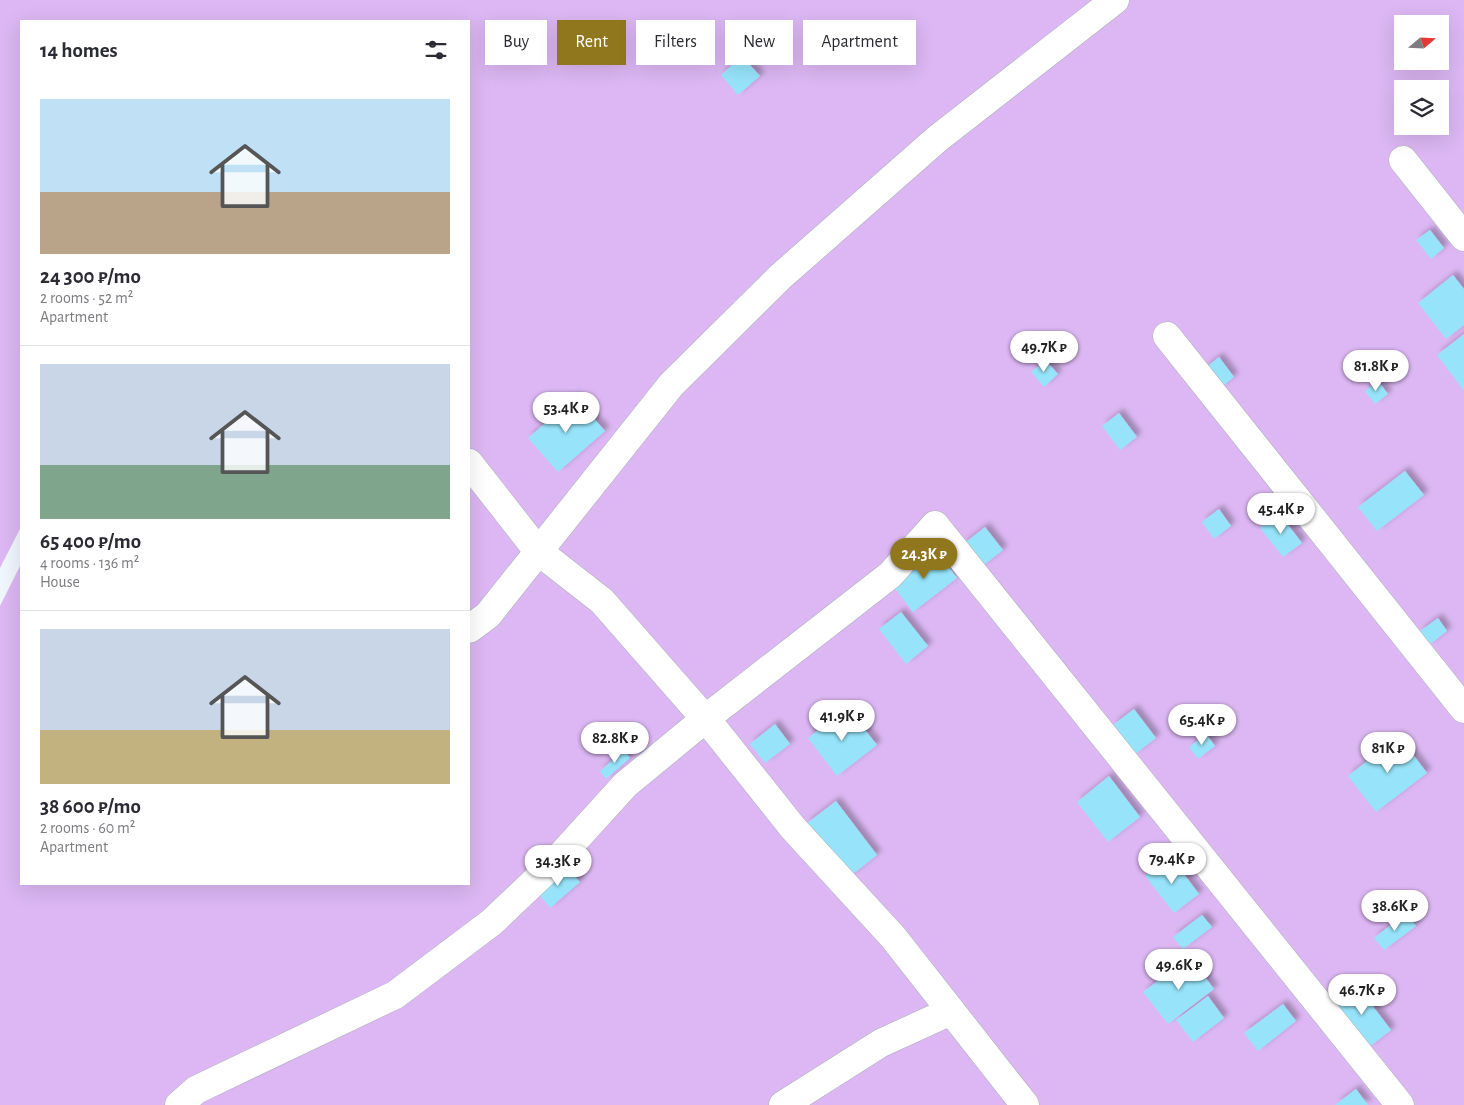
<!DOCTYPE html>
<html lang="en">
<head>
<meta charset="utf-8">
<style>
  body { margin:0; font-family:"Alegreya Sans",sans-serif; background:#f2f2f3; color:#2b2b33; height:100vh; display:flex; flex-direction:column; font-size:19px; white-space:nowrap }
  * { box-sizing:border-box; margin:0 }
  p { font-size:16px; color:#7c7c81 }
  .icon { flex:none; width:28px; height:28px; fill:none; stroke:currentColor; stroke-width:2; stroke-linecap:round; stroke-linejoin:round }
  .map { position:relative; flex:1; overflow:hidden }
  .drawer { position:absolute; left:20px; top:20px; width:450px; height:865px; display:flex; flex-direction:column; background:#fff; border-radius:0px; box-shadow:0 5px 20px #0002 }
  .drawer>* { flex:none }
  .banner { position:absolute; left:485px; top:20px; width:475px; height:45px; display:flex; gap:10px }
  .needle { width:32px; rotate:71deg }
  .tools { position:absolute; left:1394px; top:15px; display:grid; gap:10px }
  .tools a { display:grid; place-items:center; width:55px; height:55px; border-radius:0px; background:#fff; box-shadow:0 5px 20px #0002; font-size:25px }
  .price { position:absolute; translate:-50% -42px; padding:0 11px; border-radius:18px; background:#fff; color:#222; font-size:16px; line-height:32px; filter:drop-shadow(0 1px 2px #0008) }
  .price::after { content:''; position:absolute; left:50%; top:30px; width:15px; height:11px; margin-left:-8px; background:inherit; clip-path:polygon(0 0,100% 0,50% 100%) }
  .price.on { background:#90771d; color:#fff }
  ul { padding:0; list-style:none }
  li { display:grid; align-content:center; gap:10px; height:265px; padding:0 20px }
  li+li { border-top:1px solid #e1e1e2 }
  li span { display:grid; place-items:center; height:155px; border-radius:0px; color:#555 }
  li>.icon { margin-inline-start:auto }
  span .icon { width:90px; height:90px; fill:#fffc; stroke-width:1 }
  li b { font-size:21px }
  h2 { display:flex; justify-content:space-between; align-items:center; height:60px; padding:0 20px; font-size:21px }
  .pill { padding:0 18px; border-radius:0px; background:#fff; box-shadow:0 5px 20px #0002; font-size:18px; line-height:45px }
  .pill.on { background:#90771d; color:#fff }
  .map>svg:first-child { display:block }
</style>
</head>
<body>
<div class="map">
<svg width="1464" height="1105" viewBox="0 0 1464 1105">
  <defs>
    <filter id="shadow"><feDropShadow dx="4.5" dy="-4.5" stdDeviation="2.5" flood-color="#0004"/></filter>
  </defs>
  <rect width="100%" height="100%" fill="#eff6fd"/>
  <!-- green -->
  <path fill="#dcb7f3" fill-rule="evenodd" d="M 0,0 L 1464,0 L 1464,1105 L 0,1105 L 0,606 L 21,564 L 21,884 L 469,884 L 469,21 L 21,21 L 21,527 L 0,568 ZM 1402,24 L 1440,24 L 1440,61 L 1402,61 ZM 1402,89 L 1440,89 L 1440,126 L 1402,126 Z"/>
  <!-- building -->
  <path fill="#97e4fa" filter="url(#shadow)" d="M 742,56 L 760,76 L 738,95 L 721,75 Z
    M 1430,230 L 1444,248 L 1431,259 L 1416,240 Z
    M 1453,275 L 1464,289 L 1464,325 L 1446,339 L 1418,303 Z
    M 1464,334 L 1464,391 L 1437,355 Z
    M 1219,357 L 1234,377 L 1219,389 L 1204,369 Z
    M 1045,360 L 1058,374 L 1044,387 L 1031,372 Z
    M 1378,381 L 1388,394 L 1375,404 L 1365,391 Z
    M 575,397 L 605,431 L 558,472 L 528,438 Z
    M 1119,413 L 1137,437 L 1120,450 L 1102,426 Z
    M 1405,471 L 1424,495 L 1377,531 L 1358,507 Z
    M 1219,509 L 1231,526 L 1214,539 L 1202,522 Z
    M 1279,513 L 1302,543 L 1283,557 L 1260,528 Z
    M 985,527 L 1003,550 L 980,568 L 962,545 Z
    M 934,548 L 957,578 L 913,612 L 890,582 Z
    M 901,612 L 928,646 L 906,664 L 879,629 Z
    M 1438,618 L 1447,631 L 1429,645 L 1419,632 Z
    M 847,707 L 877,745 L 837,776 L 808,738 Z
    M 1134,709 L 1156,738 L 1135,754 L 1113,725 Z
    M 775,724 L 790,744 L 765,763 L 750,744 Z
    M 1206,734 L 1215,746 L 1198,759 L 1189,747 Z
    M 1399,736 L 1427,773 L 1376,812 L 1348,776 Z
    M 624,750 L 630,758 L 606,779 L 600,771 Z
    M 1109,776 L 1140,817 L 1108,842 L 1077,802 Z
    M 836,801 L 877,855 L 848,878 L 806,824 Z
    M 1171,857 L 1199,894 L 1174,913 L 1145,876 Z
    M 565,866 L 580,882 L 550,908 L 537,892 Z
    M 1406,913 L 1416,926 L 1384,950 L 1374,938 Z
    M 1202,915 L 1212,927 L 1183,949 L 1173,937 Z
    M 1190,957 L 1214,989 L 1168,1024 L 1143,992 Z
    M 1356,984 L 1391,1030 L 1368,1048 L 1333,1002 Z
    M 1208,996 L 1224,1018 L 1193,1042 L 1176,1020 Z
    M 1283,1004 L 1296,1021 L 1258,1051 L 1244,1033 Z
    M 1356,1089 L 1368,1105 L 1335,1105 Z"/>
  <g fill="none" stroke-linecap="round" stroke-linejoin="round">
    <defs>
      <path id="minor" d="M 1403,160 L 1464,237
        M 1167,336 L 1464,709
        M 469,463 L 538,551 L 602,601 L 715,730 L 793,828 L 893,937 L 1025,1105
        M 469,629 L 488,615 L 671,385 L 780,277 L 937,139 L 1115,0
        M 179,1105 L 196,1090 L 395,995 L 492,922 L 555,862 L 625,785 L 705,719 L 890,575 L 935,525 L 1400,1105
        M 783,1105 L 881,1043 L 951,1011"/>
    </defs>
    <!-- minor casing -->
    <use href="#minor" stroke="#aab2ba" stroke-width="29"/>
    <!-- minor -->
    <use href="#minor" stroke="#fff" stroke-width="28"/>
  </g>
</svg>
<div class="tools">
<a><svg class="needle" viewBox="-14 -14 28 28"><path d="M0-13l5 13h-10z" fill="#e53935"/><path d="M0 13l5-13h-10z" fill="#7c7c81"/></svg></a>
<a><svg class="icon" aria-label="layers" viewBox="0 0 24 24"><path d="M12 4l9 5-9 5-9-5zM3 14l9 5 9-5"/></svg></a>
</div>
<b class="price" style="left:1044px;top:373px">49.7K ₽</b>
<b class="price" style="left:1376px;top:392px">81.8K ₽</b>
<b class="price" style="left:566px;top:434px">53.4K ₽</b>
<b class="price" style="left:1281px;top:535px">45.4K ₽</b>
<b class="price on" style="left:924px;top:580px">24.3K ₽</b>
<b class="price" style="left:842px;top:742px">41.9K ₽</b>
<b class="price" style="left:1202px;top:746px">65.4K ₽</b>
<b class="price" style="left:615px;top:764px">82.8K ₽</b>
<b class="price" style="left:1388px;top:774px">81K ₽</b>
<b class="price" style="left:1172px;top:885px">79.4K ₽</b>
<b class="price" style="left:558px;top:887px">34.3K ₽</b>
<b class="price" style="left:1395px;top:932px">38.6K ₽</b>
<b class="price" style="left:1179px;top:991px">49.6K ₽</b>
<b class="price" style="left:1362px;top:1016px">46.7K ₽</b>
<div class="banner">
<a class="pill">Buy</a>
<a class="pill on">Rent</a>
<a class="pill">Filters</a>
<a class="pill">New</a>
<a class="pill">Apartment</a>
</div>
<section class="drawer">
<h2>14 homes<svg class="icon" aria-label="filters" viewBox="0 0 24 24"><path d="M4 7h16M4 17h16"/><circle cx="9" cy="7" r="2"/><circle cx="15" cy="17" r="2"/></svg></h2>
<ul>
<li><span style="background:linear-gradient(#bfe0f5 60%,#b9a48a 0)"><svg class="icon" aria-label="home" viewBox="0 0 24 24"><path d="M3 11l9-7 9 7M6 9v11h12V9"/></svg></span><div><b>24 300 ₽/mo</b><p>2 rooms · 52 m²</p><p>Apartment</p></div></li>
<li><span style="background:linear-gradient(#c9d6e8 65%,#7fa58c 0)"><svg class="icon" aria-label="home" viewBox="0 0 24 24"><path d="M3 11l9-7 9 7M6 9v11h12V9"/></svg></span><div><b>65 400 ₽/mo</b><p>4 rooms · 136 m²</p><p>House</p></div></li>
<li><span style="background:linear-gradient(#c9d6e8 65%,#c2b280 0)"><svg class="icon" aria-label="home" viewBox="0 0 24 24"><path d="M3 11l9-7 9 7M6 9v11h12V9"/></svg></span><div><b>38 600 ₽/mo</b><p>2 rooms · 60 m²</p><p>Apartment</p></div></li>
</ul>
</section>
</div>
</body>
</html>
